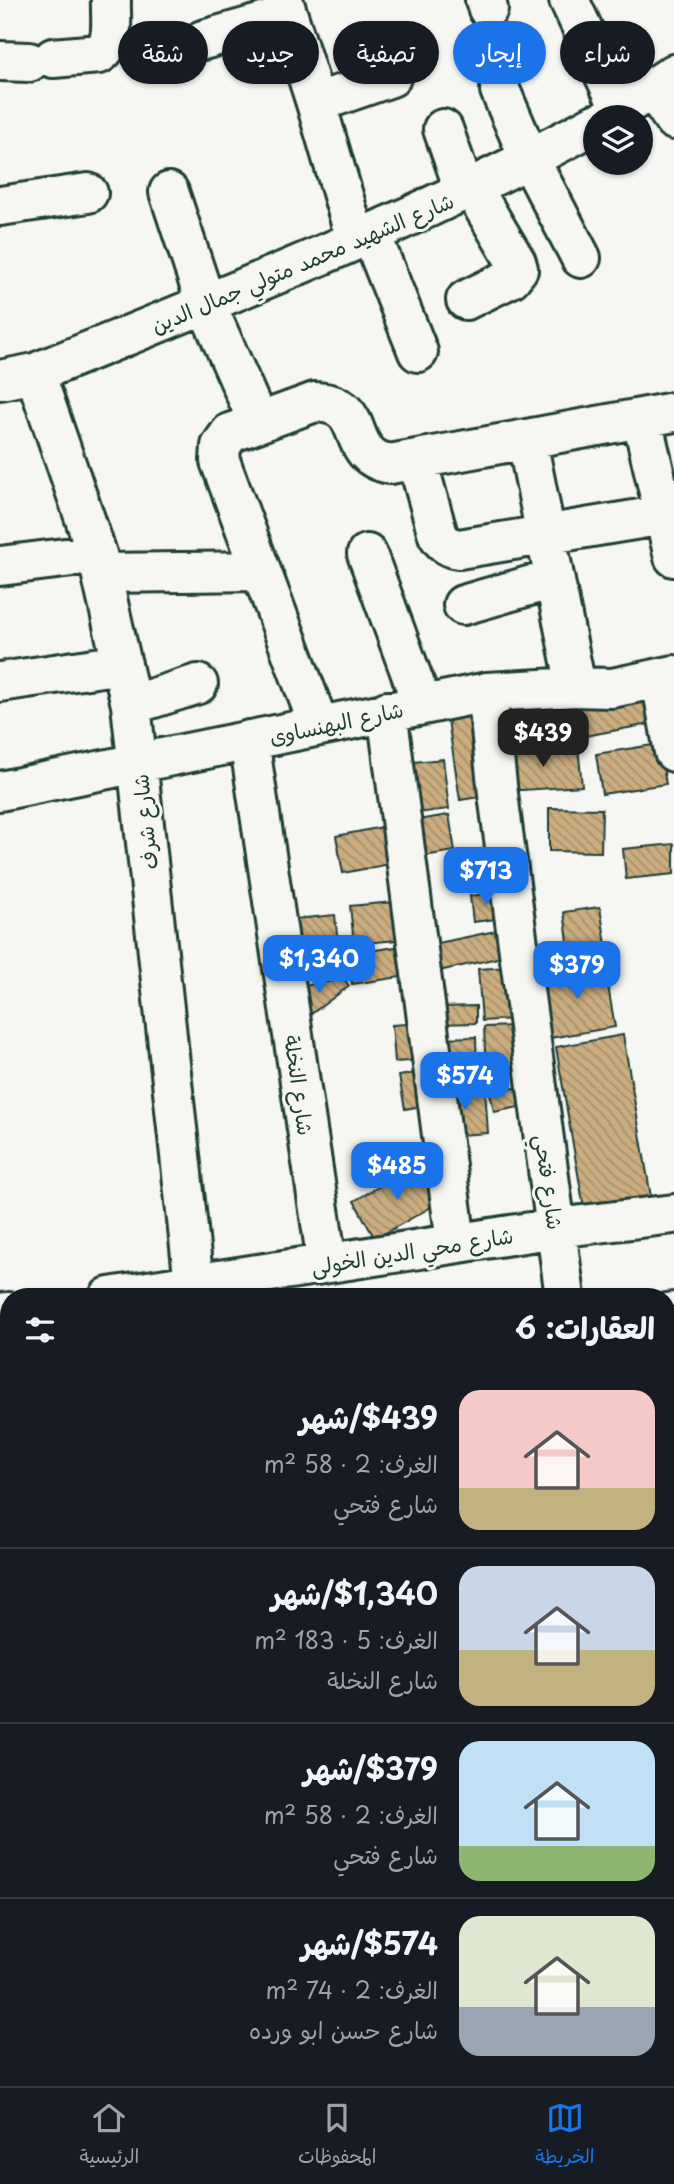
<!DOCTYPE html>
<html lang="ar">
<head>
<meta charset="utf-8">
<style>
  body { margin:0; font-family:"Playpen Sans","Playpen Sans Arabic",sans-serif; background:#242831; color:#f1f3f6; direction:rtl; height:100vh; display:flex; flex-direction:column; font-size:26px; white-space:nowrap }
  * { box-sizing:border-box; margin:0 }
  p { font-size:23px; color:#9ea1a6 }
  .icon { flex:none; width:38px; height:38px; fill:none; stroke:currentColor; stroke-width:2; stroke-linecap:round; stroke-linejoin:round }
  .map { position:relative; flex:1; overflow:hidden; direction:ltr }
  .details { position:absolute; left:0px; top:1288px; width:676px; height:798px; display:flex; flex-direction:column; background:#171b24; border-radius:28px 28px 0 0; box-shadow:0 2px 5px #0004; direction:rtl }
  .details>* { flex:none }
  .banner { position:absolute; left:21px; top:21px; width:634px; height:63px; direction:rtl; display:flex; gap:14px }
  .controls { position:absolute; left:583px; top:105px; display:grid; gap:14px }
  .controls a { display:grid; place-items:center; width:70px; height:70px; border-radius:50%; background:#171b24; box-shadow:0 2px 5px #0004; font-size:35px }
  .price { position:absolute; translate:-50% -60px; padding:0 16px; border-radius:14px; background:#1a73e8; color:#fff; font-size:23px; line-height:46px; filter:drop-shadow(0 2px 4px #0008) }
  .price::after { content:''; position:absolute; left:50%; top:42px; width:21px; height:16px; margin-left:-10px; background:inherit; clip-path:polygon(0 0,100% 0,50% 100%) }
  .price.on { background:#222; color:#fff }
  ul { padding:0; list-style:none }
  li { display:flex; align-items:center; gap:21px; height:175px; padding:0 21px }
  li+li { border-top:2px solid #363941 }
  li span { display:grid; place-items:center; flex:none; width:196px; height:140px; border-radius:21px; color:#555 }
  li>.icon { margin-inline-start:auto }
  span .icon { width:84px; height:84px; fill:#fffc; stroke-width:1 }
  li b { font-size:30px }
  h2 { display:flex; justify-content:space-between; align-items:center; height:84px; padding:0 21px; font-size:30px }
  .tag { padding:0 24px; border-radius:32px; background:#171b24; box-shadow:0 2px 5px #0004; font-size:24px; line-height:63px }
  .tag.on { background:#1a73e8; color:#fff }
  .tabs { display:flex; justify-content:space-around; align-items:center; height:98px; border-top:2px solid #363941; background:#171b24; font-size:19px; color:#9ea1a6 }
  .tabs a { display:grid; justify-items:center; gap:4px }
  .tabs .on { color:#1a73e8 }
  .map>svg:first-child { display:block }
</style>
</head>
<body>
<div class="map">
<svg width="674" height="2086" viewBox="0 0 674 2086">
  <defs>
    <pattern id="water-rules" width="6" height="5" patternUnits="userSpaceOnUse" patternTransform="scale(1.75)"><rect width="6" height="5" fill="#8fd3f1"/><path d="M0 2.5h6" fill="none" stroke="#7bb6cf"/></pattern>
    <pattern id="building-back-hatch" width="6" height="6" patternUnits="userSpaceOnUse" patternTransform="scale(1.75)"><rect width="6" height="6" fill="#cbad80"/><path d="M-1 5l2 2M0 0l6 6M5-1l2 2" fill="none" stroke="#a48e6a"/></pattern>
  </defs>
  <rect width="100%" height="100%" fill="#f6f6f2"/>
  <filter id="ink" filterUnits="userSpaceOnUse"><feTurbulence type="fractalNoise" baseFrequency=".0143" numOctaves="2"/><feDisplacementMap in="SourceGraphic" scale="14" xChannelSelector="R" yChannelSelector="G"/><feConvolveMatrix kernelMatrix="1 2 1 2 8 2 1 2 1" color-interpolation-filters="sRGB"/></filter>
  <g filter="url(#ink)">
    <!-- water -->
    <path fill="url(#water-rules)" stroke="#6297a5" stroke-width="2" d="M 674,1406 L 674,1668 L 667,1669 L 667,1407 Z
      M 9,1499 L 9,1758 L 0,1759 L 0,1500 Z"/>
    <!-- building -->
    <path fill="url(#building-back-hatch)" stroke="#1f3d34" stroke-width="2" d="M 648,688 L 655,723 L 585,736 L 578,701 Z
      M 484,701 L 498,794 L 460,800 L 446,707 Z
      M 498,701 L 578,701 L 576,729 L 500,732 Z
      M 659,744 L 666,784 L 602,794 L 596,754 Z
      M 578,746 L 582,786 L 507,791 L 504,752 Z
      M 443,759 L 449,809 L 410,814 L 404,763 Z
      M 549,808 L 602,809 L 601,852 L 549,851 Z
      M 449,815 L 455,851 L 417,857 L 411,821 Z
      M 388,826 L 395,863 L 343,873 L 336,836 Z
      M 674,844 L 674,874 L 626,879 L 623,849 Z
      M 496,847 L 501,873 L 472,879 L 468,852 Z
      M 500,892 L 503,918 L 473,922 L 470,896 Z
      M 393,902 L 397,940 L 354,944 L 350,906 Z
      M 600,907 L 607,951 L 570,956 L 564,912 Z
      M 335,915 L 341,973 L 291,978 L 285,920 Z
      M 505,929 L 511,955 L 430,973 L 424,946 Z
      M 396,947 L 401,977 L 352,984 L 348,954 Z
      M 604,963 L 615,1027 L 550,1038 L 539,975 Z
      M 511,967 L 515,1019 L 482,1021 L 478,969 Z
      M 344,979 L 349,986 L 303,1020 L 297,987 Z
      M 476,1006 L 476,1023 L 438,1024 L 438,1007 Z
      M 421,1023 L 424,1060 L 395,1062 L 392,1025 Z
      M 522,1026 L 523,1072 L 486,1074 L 484,1027 Z
      M 623,1035 L 651,1197 L 584,1208 L 556,1047 Z
      M 476,1037 L 477,1073 L 438,1074 L 437,1038 Z
      M 421,1072 L 427,1105 L 405,1109 L 399,1076 Z
      M 525,1086 L 529,1105 L 494,1112 L 490,1093 Z
      M 485,1088 L 488,1133 L 445,1136 L 441,1091 Z
      M 418,1164 L 440,1202 L 375,1239 L 354,1201 Z"/>
    <g fill="none" stroke-linecap="round" stroke-linejoin="round">
      <defs>
        <path id="minor" d="M 283,0 L 316,103 L 356,240
          M 485,0 L 488,9
          M 569,0 L 621,110
          M 203,40 L 288,16
          M 53,58 L 99,54 C 116,43 110,18 111,0
          M 0,61 L 29,62
          M 653,89 L 674,120
          M 500,90 L 530,160 L 581,258
          M 316,103 L 391,77
          M 608,117 L 674,74
          M 443,129 L 465,192
          M 169,192 L 206,304 L 258,422
          M 0,206 L 88,193
          M 371,234 L 418,352
          M 466,300 L 511,278 L 518,269 L 516,262 L 473,189
          M 35,373 L 97,554 L 131,705 L 194,1284
          M 0,380 L 35,373 C 225,296 415,222 595,124
          M 642,419 L 674,557
          M 527,440 L 576,687
          M 417,460 L 438,535 C 443,543 449,548 459,549 L 664,515
          M 367,554 L 422,704
          M 0,566 L 97,554
          M 103,573 L 261,571
          M 463,605 L 553,579
          M 661,679 L 674,752
          M 0,682 L 122,664
          M 487,692 L 498,794 L 565,1297
          M 131,705 L 198,684
          M 387,711 L 456,1243
          M 319,726 L 220,461 L 221,446 L 230,433 L 315,402 C 372,404 340,455 390,464 L 674,412
          M 249,740 L 327,1263
          M 0,791 L 487,692 L 576,687 L 612,688 L 674,675
          M 109,1297 L 556,1228 L 674,1214
          M 0,1313 L 9,1312
          M 667,1313 L 674,1312
          M 0,1402 L 9,1401
          M 653,2077 L 654,2086"/>
        <path id="highway" d="M 667,1743 L 674,1742
          M 667,1795 L 674,1794
          M 0,1845 L 9,1843
          M 0,1897 L 9,1896"/>
      </defs>
      <!-- minor casing -->
      <use href="#minor" stroke="#1f3d34" stroke-width="44"/>
      <!-- highway casing -->
      <use href="#highway" stroke="#1f3d34" stroke-width="44"/>
      <!-- minor -->
      <use href="#minor" stroke="#f6f6f2" stroke-width="38"/>
      <!-- highway -->
      <use href="#highway" stroke="#f6f6f2" stroke-width="38"/>
    </g>
  </g>
  <g text-anchor="middle" dominant-baseline="central" stroke-width="6" stroke-linejoin="round" paint-order="stroke">
    <!-- street labels -->
    <g font-size="21" fill="#1f3d34" stroke="#f6f6f2">
      <text transform="translate(302 262) rotate(-23)">شارع الشهيد محمد متولي جمال الدين</text>
      <text transform="translate(336 722) rotate(-12)">شارع البهنساوى</text>
      <text transform="translate(144 822) rotate(-96)">شارع شرف</text>
      <text transform="translate(300 1085) rotate(82)">شارع النخلة</text>
      <text transform="translate(550 1182) rotate(82)">شارع فتحي</text>
      <text transform="translate(412 1250) rotate(-9)">شارع محي الدين الخولى</text>
    </g>
  </g>
</svg>
<div class="controls">
<a><svg class="icon" aria-label="layers" viewBox="0 0 24 24"><path d="M12 4l9 5-9 5-9-5zM3 14l9 5 9-5"/></svg></a>
</div>
<b class="price on" style="left:543px;top:769px">$439</b>
<b class="price" style="left:486px;top:907px">$713</b>
<b class="price" style="left:319px;top:995px">$1,340</b>
<b class="price" style="left:577px;top:1001px">$379</b>
<b class="price" style="left:465px;top:1112px">$574</b>
<b class="price" style="left:397px;top:1202px">$485</b>
<div class="banner">
<a class="tag">شراء</a>
<a class="tag on">إيجار</a>
<a class="tag">تصفية</a>
<a class="tag">جديد</a>
<a class="tag">شقة</a>
</div>
<section class="details">
<h2>العقارات: 6<svg class="icon" aria-label="filters" viewBox="0 0 24 24"><path d="M4 7h16M4 17h16"/><circle cx="9" cy="7" r="2"/><circle cx="15" cy="17" r="2"/></svg></h2>
<ul>
<li><span style="background:linear-gradient(#f6c9c9 70%,#c2b280 0)"><svg class="icon" aria-label="home" viewBox="0 0 24 24"><path d="M3 11l9-7 9 7M6 9v11h12V9"/></svg></span><div><b>$439/شهر</b><p>الغرف: 2 · 58 m²</p><p>شارع فتحي</p></div></li>
<li><span style="background:linear-gradient(#c9d6e8 60%,#c2b280 0)"><svg class="icon" aria-label="home" viewBox="0 0 24 24"><path d="M3 11l9-7 9 7M6 9v11h12V9"/></svg></span><div><b>$1,340/شهر</b><p>الغرف: 5 · 183 m²</p><p>شارع النخلة</p></div></li>
<li><span style="background:linear-gradient(#bfe0f5 75%,#8fb573 0)"><svg class="icon" aria-label="home" viewBox="0 0 24 24"><path d="M3 11l9-7 9 7M6 9v11h12V9"/></svg></span><div><b>$379/شهر</b><p>الغرف: 2 · 58 m²</p><p>شارع فتحي</p></div></li>
<li><span style="background:linear-gradient(#dfe7d0 65%,#9aa5b1 0)"><svg class="icon" aria-label="home" viewBox="0 0 24 24"><path d="M3 11l9-7 9 7M6 9v11h12V9"/></svg></span><div><b>$574/شهر</b><p>الغرف: 2 · 74 m²</p><p>شارع حسن ابو ورده</p></div></li>
</ul>
</section>
</div>
<nav class="tabs">
<a class="on"><svg class="icon" aria-label="map" viewBox="0 0 24 24"><path d="M3 6l6-2 6 2 6-2v14l-6 2-6-2-6 2zM9 4v14M15 6v14"/></svg>الخريطة</a>
<a><svg class="icon" aria-label="saved" viewBox="0 0 24 24"><path d="M7 4h10v16l-5-4-5 4z"/></svg>المحفوظات</a>
<a><svg class="icon" aria-label="home" viewBox="0 0 24 24"><path d="M3 11l9-7 9 7M6 9v11h12V9"/></svg>الرئيسية</a>
</nav>
</body>
</html>
